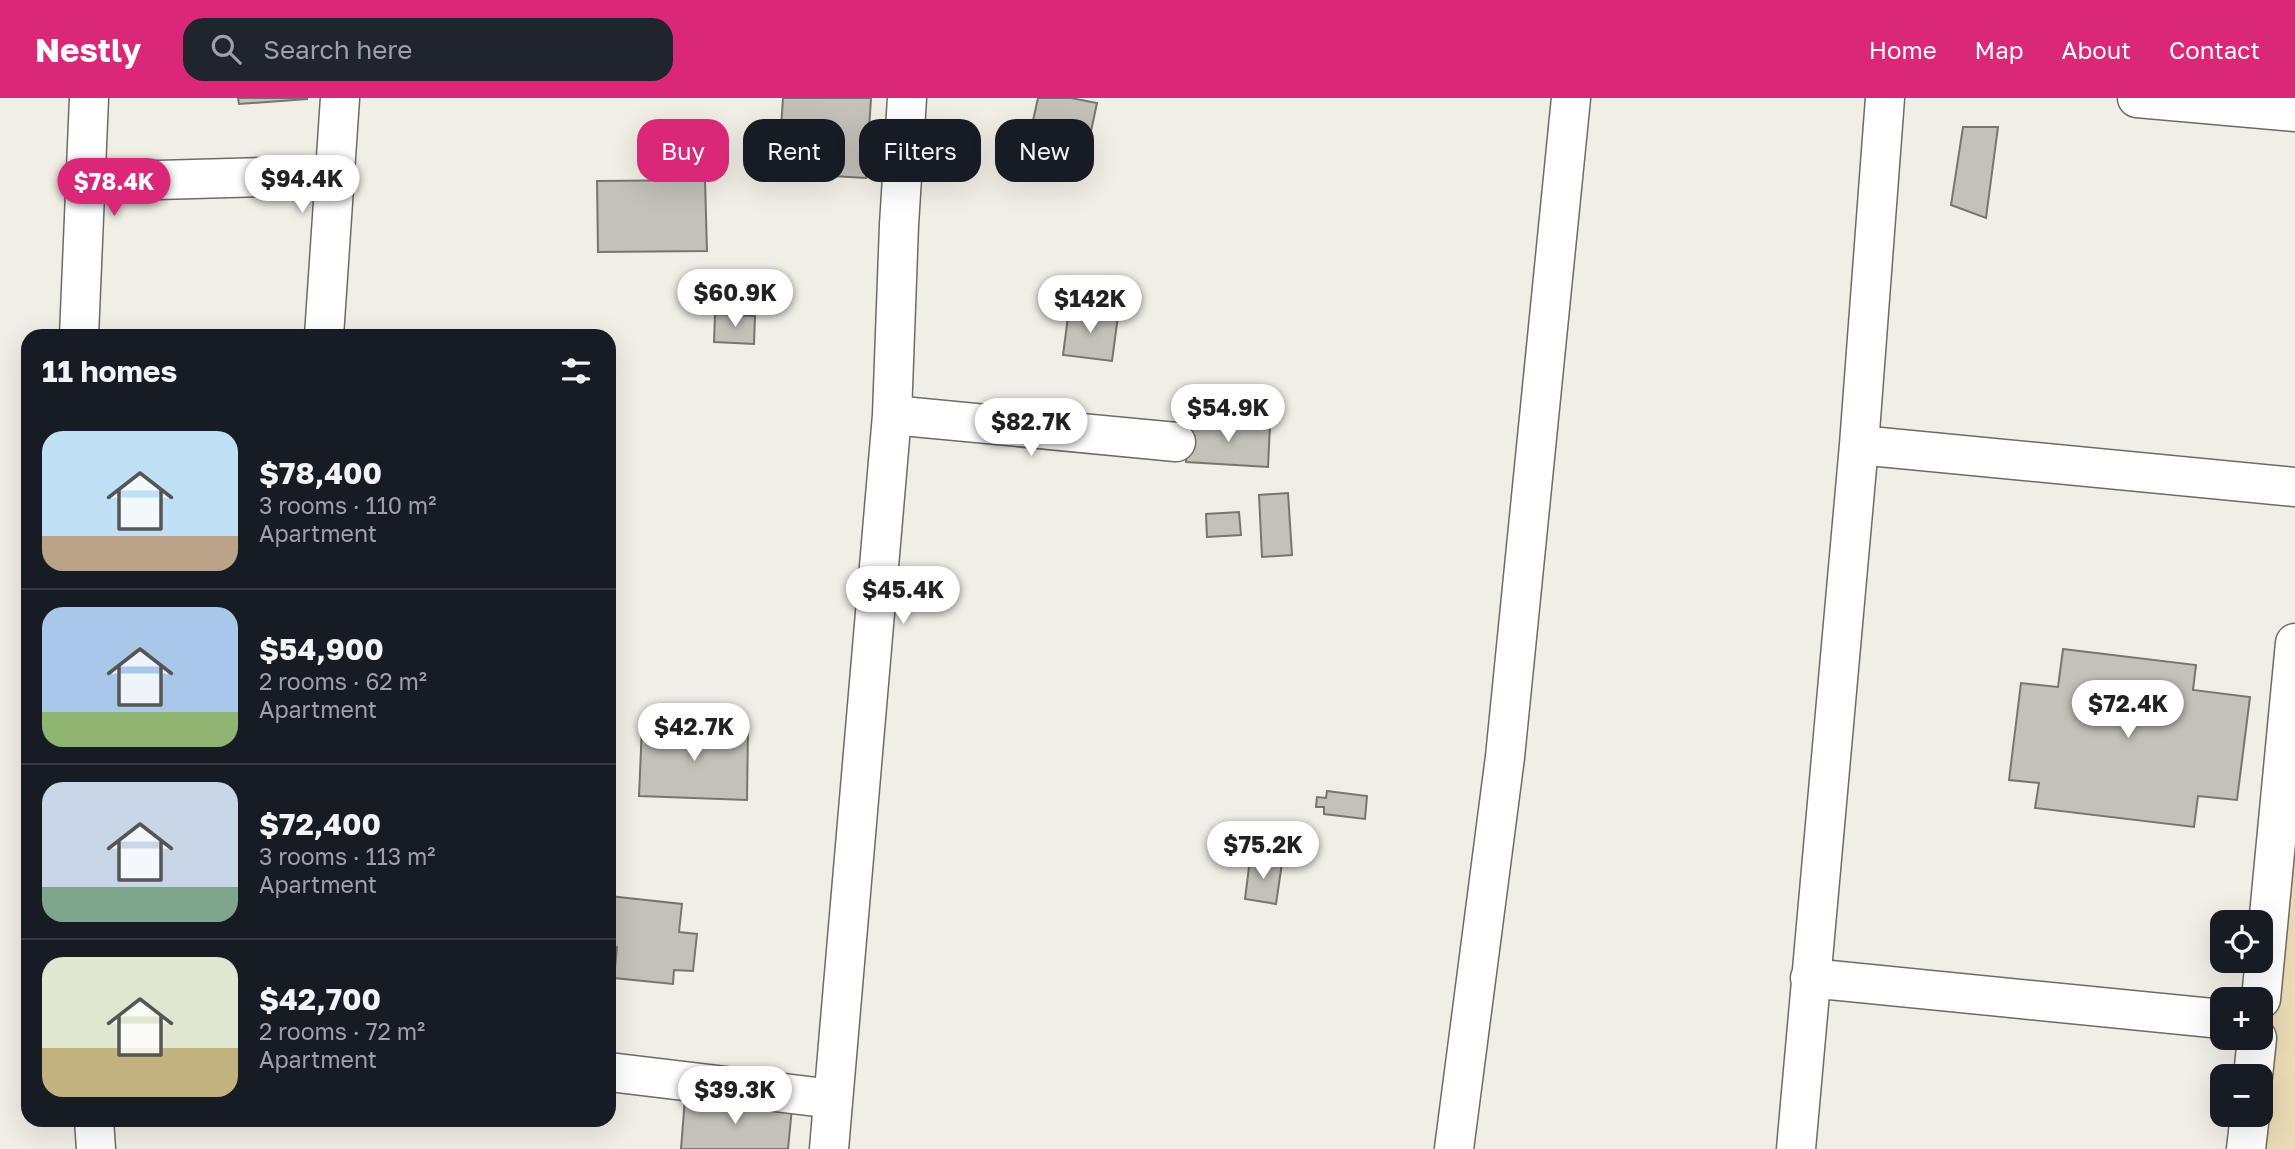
<!DOCTYPE html>
<html lang="en">
<head>
<meta charset="utf-8">
<style>
  body { margin:0; font-family:"Golos Text",sans-serif; background:#20242c; color:#f1f3f6; height:100vh; display:flex; flex-direction:column; font-size:26px; white-space:nowrap }
  * { box-sizing:border-box; margin:0 }
  p { font-size:23px; color:#9ea1a6 }
  .icon { flex:none; width:38px; height:38px; fill:none; stroke:currentColor; stroke-width:2; stroke-linecap:round; stroke-linejoin:round }
  .map { position:relative; flex:1; overflow:hidden }
  .side { position:absolute; left:21px; top:231px; width:595px; height:798px; display:flex; flex-direction:column; background:#171b24; border-radius:21px; box-shadow:0 7px 28px #0002 }
  .side>* { flex:none }
  .banner { position:absolute; left:637px; top:21px; width:665px; height:63px; display:flex; gap:14px }
  .fabs { position:absolute; left:2210px; top:812px; display:grid; gap:14px }
  .fabs a { display:grid; place-items:center; width:63px; height:63px; border-radius:14px; background:#171b24; box-shadow:0 7px 28px #0002; font-size:35px }
  .price { position:absolute; translate:-50% -60px; padding:0 16px; border-radius:24px; background:#fff; color:#222; font-size:23px; line-height:46px; filter:drop-shadow(0 2px 4px #0008) }
  .price::after { content:''; position:absolute; left:50%; top:42px; width:21px; height:16px; margin-left:-10px; background:inherit; clip-path:polygon(0 0,100% 0,50% 100%) }
  .price.current { background:#db2777; color:#fff }
  ul { padding:0; list-style:none }
  li { display:flex; align-items:center; gap:21px; height:175px; padding:0 21px }
  li+li { border-top:2px solid #363941 }
  li span { display:grid; place-items:center; flex:none; width:196px; height:140px; border-radius:21px; color:#555 }
  li>.icon { margin-inline-start:auto }
  span .icon { width:84px; height:84px; fill:#fffc; stroke-width:1 }
  li b { font-size:30px }
  h2 { display:flex; justify-content:space-between; align-items:center; height:84px; padding:0 21px; font-size:30px }
  .pill { padding:0 24px; border-radius:21px; background:#171b24; box-shadow:0 7px 28px #0002; font-size:24px; line-height:63px }
  .pill.current { background:#db2777; color:#fff }
  header { display:flex; align-items:center; gap:42px; box-sizing:border-box; height:98px; padding:0 35px; background:#db2777; color:#fff }
  header strong { font-size:33px }
  nav { display:flex; gap:38px; margin-inline-start:auto; font-size:24px }
  .search { width:490px; height:63px; background:#20242c; display:flex; align-items:center; gap:18px; box-sizing:border-box; padding:0 24px; border-radius:21px; color:#9ea1a6; font-size:26px }
  .map>svg:first-child { display:block }
</style>
</head>
<body>
<header>
<strong>Nestly</strong>
<div class="search"><svg class="icon" aria-label="search" viewBox="0 0 24 24"><circle cx="10" cy="10" r="6"/><path d="M15 15l6 6"/></svg>Search here</div>
<nav><a>Home</a><a>Map</a><a>About</a><a>Contact</a></nav>
</header>
<div class="map">
<svg width="2295" height="1051" viewBox="0 0 2295 1051">
  <rect width="100%" height="100%" fill="#f1eee6"/>
  <!-- green -->
  <path fill="#e9dab4" d="M 2295,632 L 2295,1051 L 2258,1051 Z"/>
  <!-- building -->
  <path fill="#c4c1b9" stroke="#78756e" stroke-width="2" d="M 238,0 L 307,0 L 307,1 L 239,6 Z
    M 783,0 L 871,0 L 866,80 L 778,75 Z
    M 1038,0 L 1071,0 L 1097,5 L 1084,66 L 1026,54 Z
    M 1963,29 L 1998,29 L 1986,120 L 1951,107 Z
    M 705,82 L 707,153 L 598,154 L 597,83 Z
    M 1069,211 L 1118,218 L 1112,263 L 1063,257 Z
    M 715,216 L 755,218 L 754,246 L 714,244 Z
    M 1188,324 L 1270,327 L 1268,369 L 1186,364 Z
    M 1288,395 L 1292,457 L 1262,459 L 1259,397 Z
    M 1239,414 L 1241,437 L 1207,439 L 1206,416 Z
    M 2063,551 L 2196,567 L 2193,592 L 2250,599 L 2237,702 L 2198,698 L 2194,729 L 2035,710 L 2039,685 L 2009,682 L 2021,585 L 2058,589 Z
    M 642,628 L 748,631 L 747,702 L 639,698 Z
    M 1327,693 L 1367,698 L 1365,721 L 1324,716 L 1324,709 L 1316,709 L 1317,699 L 1326,700 Z
    M 1250,761 L 1282,765 L 1276,806 L 1245,801 Z
    M 609,798 L 682,806 L 679,834 L 697,836 L 693,873 L 674,872 L 673,886 L 614,880 L 617,849 L 609,848 Z
    M 685,1000 L 792,1010 L 788,1051 L 681,1051 Z
    M 139,1022 L 177,1022 L 177,1026 L 139,1027 Z"/>
  <g fill="none" stroke-linecap="round" stroke-linejoin="round">
    <defs>
      <path id="minor" d="M 2137,0 L 2295,14
        M 86,84 L 334,77
        M 79,238 L 89,0
        M 324,238 L 340,0
        M 892,317 L 1176,344
        M 1859,347 L 2295,389
        M 1810,880 L 2222,921
        M 2261,901 L 2295,545
        M 609,974 L 833,1001
        M 2253,978 L 2257,940
        M 94,1022 L 96,1051
        M 829,1051 L 892,317 L 899,127 L 907,0
        M 1454,1051 L 1505,659 L 1571,0
        M 1796,1051 L 1859,347 L 1885,0
        M 2246,1051 L 2250,1017"/>
    </defs>
    <!-- minor casing -->
    <use href="#minor" stroke="#6d6b63" stroke-width="41"/>
    <!-- minor -->
    <use href="#minor" stroke="#fff" stroke-width="38"/>
  </g>
</svg>
<div class="fabs">
<a><svg class="icon" aria-label="locate" viewBox="0 0 24 24"><circle cx="12" cy="12" r="6"/><path d="M12 2v4M12 18v4M2 12h4M18 12h4"/></svg></a>
<a>+</a>
<a>−</a>
</div>
<b class="price" style="left:302px;top:117px">$94.4K</b>
<b class="price current" style="left:114px;top:120px">$78.4K</b>
<b class="price" style="left:735px;top:231px">$60.9K</b>
<b class="price" style="left:1090px;top:237px">$142K</b>
<b class="price" style="left:1228px;top:346px">$54.9K</b>
<b class="price" style="left:1031px;top:360px">$82.7K</b>
<b class="price" style="left:903px;top:528px">$45.4K</b>
<b class="price" style="left:2128px;top:642px">$72.4K</b>
<b class="price" style="left:694px;top:665px">$42.7K</b>
<b class="price" style="left:1263px;top:783px">$75.2K</b>
<b class="price" style="left:735px;top:1028px">$39.3K</b>
<div class="banner">
<a class="pill current">Buy</a>
<a class="pill">Rent</a>
<a class="pill">Filters</a>
<a class="pill">New</a>
</div>
<section class="side">
<h2>11 homes<svg class="icon" aria-label="filters" viewBox="0 0 24 24"><path d="M4 7h16M4 17h16"/><circle cx="9" cy="7" r="2"/><circle cx="15" cy="17" r="2"/></svg></h2>
<ul>
<li><span style="background:linear-gradient(#bfe0f5 75%,#b9a48a 0)"><svg class="icon" aria-label="home" viewBox="0 0 24 24"><path d="M3 11l9-7 9 7M6 9v11h12V9"/></svg></span><div><b>$78,400</b><p>3 rooms · 110 m²</p><p>Apartment</p></div></li>
<li><span style="background:linear-gradient(#a9c7e8 75%,#8fb573 0)"><svg class="icon" aria-label="home" viewBox="0 0 24 24"><path d="M3 11l9-7 9 7M6 9v11h12V9"/></svg></span><div><b>$54,900</b><p>2 rooms · 62 m²</p><p>Apartment</p></div></li>
<li><span style="background:linear-gradient(#c9d6e8 75%,#7fa58c 0)"><svg class="icon" aria-label="home" viewBox="0 0 24 24"><path d="M3 11l9-7 9 7M6 9v11h12V9"/></svg></span><div><b>$72,400</b><p>3 rooms · 113 m²</p><p>Apartment</p></div></li>
<li><span style="background:linear-gradient(#dfe7d0 65%,#c2b280 0)"><svg class="icon" aria-label="home" viewBox="0 0 24 24"><path d="M3 11l9-7 9 7M6 9v11h12V9"/></svg></span><div><b>$42,700</b><p>2 rooms · 72 m²</p><p>Apartment</p></div></li>
</ul>
</section>
</div>
</body>
</html>
